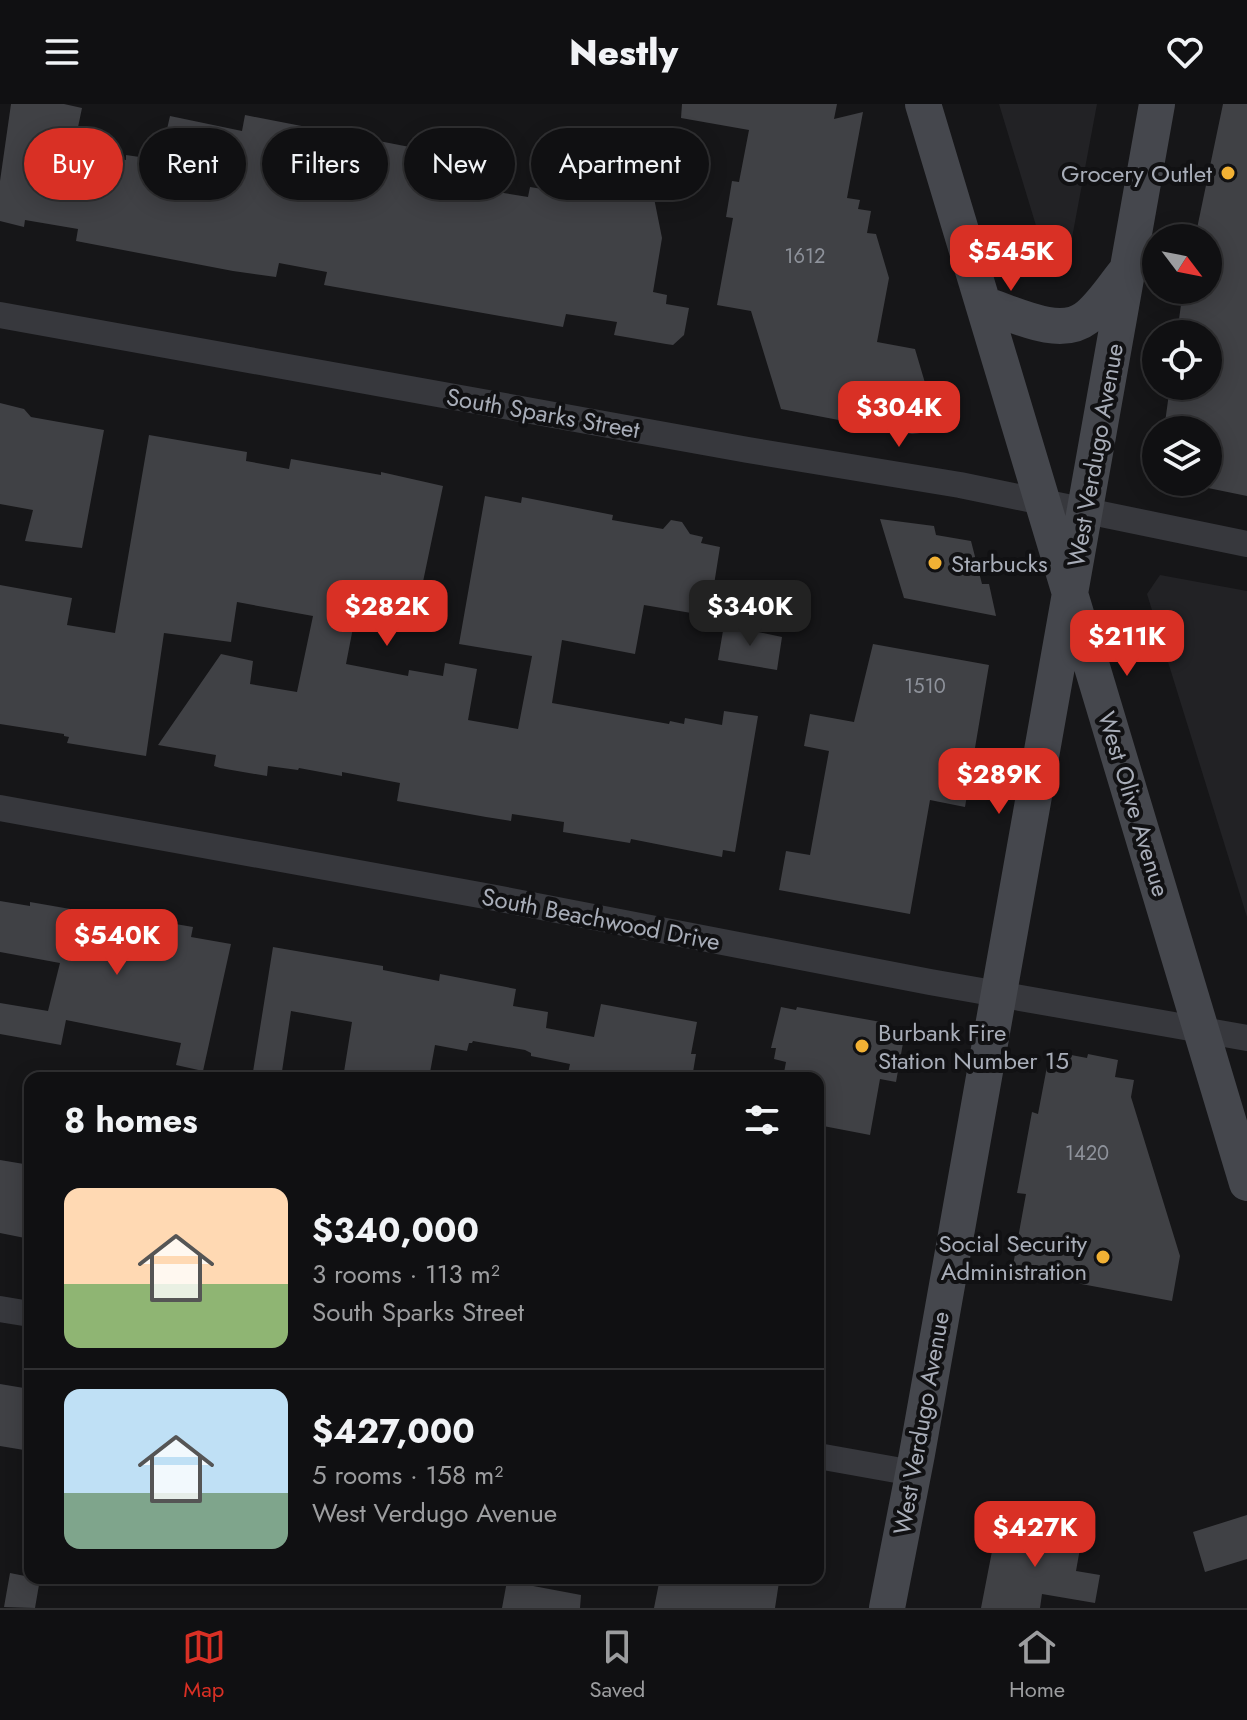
<!DOCTYPE html>
<html lang="en">
<head>
<meta charset="utf-8">
<style>
  body { margin:0; font-family:Jost,sans-serif; background:#1e1e20; color:#f1f3f6; height:100vh; display:flex; flex-direction:column; font-size:30px; white-space:nowrap }
  * { box-sizing:border-box; margin:0 }
  p { font-size:26px; color:#9c9d9f }
  .icon { flex:none; width:44px; height:44px; fill:none; stroke:currentColor; stroke-width:2; stroke-linecap:round; stroke-linejoin:round }
  .map { position:relative; flex:1; overflow:hidden }
  .drawer { position:absolute; left:24px; top:968px; width:800px; height:512px; display:flex; flex-direction:column; background:#101012; border-radius:16px; box-shadow:0 4px 20px #0003,0 0 0 2px #303032 }
  .drawer>* { flex:none }
  .guide { position:absolute; left:24px; top:24px; width:800px; height:72px; display:flex; gap:16px }
  .needle { width:52px; rotate:122deg }
  .buttons { position:absolute; left:1142px; top:120px; display:grid; gap:16px }
  .buttons a { display:grid; place-items:center; width:80px; height:80px; border-radius:50%; background:#101012; box-shadow:0 4px 20px #0003,0 0 0 2px #303032; font-size:40px }
  .price { position:absolute; translate:-50% -68px; padding:0 18px; border-radius:16px; background:#d93025; color:#fff; font-size:26px; line-height:52px; filter:drop-shadow(0 2px 4px #0008) }
  .price::after { content:''; position:absolute; left:50%; top:48px; width:24px; height:18px; margin-left:-12px; background:inherit; clip-path:polygon(0 0,100% 0,50% 100%) }
  .price.current { background:#222; color:#fff }
  ul { padding:0; list-style:none }
  li { display:flex; align-items:center; gap:24px; height:200px; padding:0 40px }
  li+li { border-top:2px solid #303032 }
  li span { display:grid; place-items:center; flex:none; width:224px; height:160px; border-radius:16px; color:#555 }
  li>.icon { margin-inline-start:auto }
  span .icon { width:96px; height:96px; fill:#fffc; stroke-width:1 }
  li b { font-size:34px }
  h2 { display:flex; justify-content:space-between; align-items:center; height:96px; padding:0 40px; font-size:34px }
  .tag { padding:0 28px; border-radius:36px; background:#101012; box-shadow:0 4px 20px #0003,0 0 0 2px #303032; font-size:28px; line-height:72px }
  .tag.current { background:#d93025; color:#fff }
  header { display:flex; justify-content:space-between; align-items:center; height:104px; padding:0 40px; background:#101012; font-size:36px; font-weight:800 }
  .tab-bar { display:flex; justify-content:space-around; align-items:center; height:112px; border-top:2px solid #303032; background:#101012; font-size:22px; color:#9c9d9f }
  .tab-bar a { display:grid; justify-items:center; gap:4px }
  .tab-bar .current { color:#d93025 }
  .map>svg:first-child { display:block }
</style>
</head>
<body>
<header><svg class="icon" aria-label="menu" viewBox="0 0 24 24"><path d="M4 6h16M4 12h16M4 18h16"/></svg>Nestly<svg class="icon" aria-label="heart" viewBox="0 0 24 24"><path d="M12 20l-8-8c-3-5 5-10 8-4 3-6 11-1 8 4z"/></svg></header>
<div class="map">
<svg width="1247" height="1504" viewBox="0 0 1247 1504">
  <rect width="100%" height="100%" fill="#161618"/>
  <!-- built -->
  <path fill="#222225" d="M 999,0 L 1097,0 L 1066,166 L 1048,161 Z
    M 1160,471 L 1247,487 L 1247,813 L 1147,490 Z"/>
  <!-- building -->
  <path fill="#404145" d="M 11,0 L 64,0 L 82,4 L 73,47 L 126,56 L 126,51 L 160,56 L 170,12 L 242,27 L 245,11 L 420,45 L 412,74 L 528,93 L 530,83 L 604,95 L 606,86 L 654,94 L 662,134 L 653,188 L 667,191 L 666,200 L 689,204 L 684,231 L 673,241 L 666,240 L 614,231 L 617,218 L 566,210 L 563,223 L 324,181 L 327,168 L 279,159 L 276,173 L 233,167 L 76,137 L 78,125 L 25,116 L 24,123 L 0,117 L 0,77 Z
    M 682,0 L 837,0 L 834,15 L 863,8 L 847,94 L 860,96 L 858,105 L 871,107 L 867,129 L 876,130 L 889,174 L 877,238 L 915,245 L 933,306 L 931,319 L 927,325 L 920,329 L 912,330 L 781,305 L 751,207 L 717,201 L 733,114 L 726,113 L 732,77 L 739,78 L 749,26 L 681,14 Z
    M 1223,0 L 1247,0 L 1247,392 L 1208,384 L 1208,326 L 1164,326 L 1170,282 L 1208,282 L 1208,230 L 1177,230 L 1183,186 L 1208,186 L 1208,134 L 1195,134 Z
    M 0,299 L 24,305 L 31,313 L 104,326 L 82,444 L 25,437 L 33,406 L 0,400 Z
    M 149,331 L 247,348 L 246,357 L 289,365 L 291,355 L 381,371 L 381,368 L 443,382 L 415,516 L 357,503 L 346,560 L 408,572 L 409,566 L 443,572 L 445,559 L 477,565 L 468,616 L 518,625 L 532,552 L 459,540 L 485,392 L 521,399 L 522,393 L 613,411 L 612,416 L 663,425 L 671,416 L 682,418 L 690,430 L 703,433 L 701,439 L 720,443 L 709,512 L 644,501 L 635,550 L 562,536 L 552,599 L 669,620 L 670,617 L 684,620 L 685,614 L 722,621 L 724,607 L 758,612 L 735,748 L 723,746 L 722,753 L 631,735 L 630,739 L 563,728 L 564,718 L 512,710 L 511,717 L 486,713 L 397,697 L 400,679 L 342,668 L 342,672 L 299,664 L 298,666 L 268,662 L 267,672 L 220,664 L 214,662 L 216,651 L 158,641 L 221,550 L 253,557 L 250,580 L 297,588 L 313,512 L 237,498 L 231,538 L 164,529 L 146,652 L 67,639 L 69,633 L 64,632 L 64,630 L 0,620 L 0,481 L 72,494 L 67,521 L 115,529 Z
    M 880,415 L 934,422 L 936,431 L 971,437 L 982,480 L 989,480 L 996,512 L 904,494 Z
    M 724,521 L 782,533 L 777,566 L 718,556 Z
    M 873,540 L 989,561 L 965,703 L 930,696 L 910,810 L 779,786 L 786,747 L 810,751 L 829,647 L 804,642 L 810,610 L 854,618 Z
    M 0,797 L 30,802 L 30,798 L 145,818 L 146,815 L 193,823 L 191,833 L 231,840 L 203,967 L 176,961 L 181,939 L 66,916 L 61,941 L 0,930 L 0,899 L 48,907 L 60,859 L 0,848 Z
    M 273,843 L 383,862 L 383,866 L 439,877 L 440,870 L 516,885 L 513,902 L 548,908 L 546,924 L 594,933 L 601,900 L 697,918 L 691,950 L 696,950 L 692,974 L 567,974 L 570,960 L 531,952 L 531,949 L 525,946 L 473,937 L 472,939 L 469,939 L 467,947 L 435,941 L 429,974 L 343,974 L 352,918 L 291,907 L 281,974 L 252,974 Z
    M 781,903 L 796,906 L 797,903 L 881,918 L 880,924 L 905,928 L 896,978 L 880,975 L 870,1031 L 818,1021 L 818,974 L 783,974 L 786,958 L 774,955 L 776,944 L 771,944 Z
    M 1066,950 L 1087,954 L 1088,950 L 1118,956 L 1115,973 L 1134,976 L 1131,993 L 1180,1152 L 1172,1197 L 1012,1167 L 1026,1090 L 1017,1089 L 1032,1008 L 1038,1010 L 1049,952 L 1066,955 Z
    M 0,1056 L 30,1061 L 30,1135 L 0,1129 Z
    M 0,1280 L 30,1285 L 30,1347 L 0,1342 Z
    M 1247,1411 L 1247,1455 L 1205,1468 L 1193,1428 Z
    M 1005,1420 L 1082,1433 L 1076,1467 L 1100,1471 L 1095,1499 L 1042,1490 L 1040,1504 L 981,1504 L 994,1437 L 988,1429 Z
    M 10,1469 L 40,1475 L 35,1504 L 4,1503 Z
    M 660,1474 L 756,1474 L 779,1478 L 775,1504 L 654,1504 Z
    M 507,1477 L 581,1491 L 580,1504 L 502,1504 Z"/>
  <g fill="none" stroke-linecap="round" stroke-linejoin="round">
    <!-- minor -->
    <path stroke="#37383d" stroke-width="26" d="M 0,211 L 748,346 L 960,381 L 1247,440
      M 0,704 L 485,792 L 930,878 L 1247,934
      M 0,1205 L 30,1210
      M 818,1352 L 913,1369"/>
    <!-- secondary -->
    <path stroke="#45474d" stroke-width="36" d="M 923,0 L 1247,1079
      M 983,200 C 1012,209 1059,235 1086,214 C 1102,202 1115,180 1128,165
      M 887,1504 L 917,1350 L 1157,0"/>
  </g>
  <!-- markers -->
  <g fill="#f2b134" stroke="#111113" stroke-width="3">
    <circle cx="1228" cy="69" r="8"/>
    <circle cx="935" cy="459" r="8"/>
    <circle cx="862" cy="942" r="8"/>
    <circle cx="1103" cy="1153" r="8"/>
  </g>
  <g text-anchor="middle" dominant-baseline="central" stroke-width="8" stroke-linejoin="round" paint-order="stroke">
    <!-- number labels -->
    <g font-size="20" fill="#8e929b">
      <text x="805" y="152">1612</text>
      <text x="925" y="582">1510</text>
      <text x="1087" y="1049">1420</text>
    </g>
    <!-- poi labels -->
    <g font-size="24" fill="#a8adb8" stroke="#111113" text-anchor="end">
      <text x="1212" y="69">Grocery Outlet</text>
      <text x="951" y="459" text-anchor="start">Starbucks</text>
      <text x="878" y="928" text-anchor="start">Burbank Fire<tspan x="878" dy="28">Station Number 15</tspan></text>
      <text x="1087" y="1139">Social Security<tspan x="1087" dy="28">Administration</tspan></text>
    </g>
    <!-- street labels -->
    <g font-size="24" fill="#a8adb8" stroke="#111113">
      <text transform="translate(543 309) rotate(10)">South Sparks Street</text>
      <text transform="translate(1095 351) rotate(-80)">West Verdugo Avenue</text>
      <text transform="translate(1134 700) rotate(73)">West Olive Avenue</text>
      <text transform="translate(601 815) rotate(11)">South Beachwood Drive</text>
      <text transform="translate(921 1319) rotate(-80)">West Verdugo Avenue</text>
    </g>
  </g>
</svg>
<div class="buttons">
<a><svg class="needle" viewBox="-14 -14 28 28"><path d="M0-13l5 13h-10z" fill="#e53935"/><path d="M0 13l5-13h-10z" fill="#9c9d9f"/></svg></a>
<a><svg class="icon" aria-label="locate" viewBox="0 0 24 24"><circle cx="12" cy="12" r="6"/><path d="M12 2v4M12 18v4M2 12h4M18 12h4"/></svg></a>
<a><svg class="icon" aria-label="layers" viewBox="0 0 24 24"><path d="M12 4l9 5-9 5-9-5zM3 14l9 5 9-5"/></svg></a>
</div>
<b class="price" style="left:1011px;top:189px">$545K</b>
<b class="price" style="left:899px;top:345px">$304K</b>
<b class="price" style="left:387px;top:544px">$282K</b>
<b class="price current" style="left:750px;top:544px">$340K</b>
<b class="price" style="left:1127px;top:574px">$211K</b>
<b class="price" style="left:999px;top:712px">$289K</b>
<b class="price" style="left:117px;top:873px">$540K</b>
<b class="price" style="left:1035px;top:1465px">$427K</b>
<div class="guide">
<a class="tag current">Buy</a>
<a class="tag">Rent</a>
<a class="tag">Filters</a>
<a class="tag">New</a>
<a class="tag">Apartment</a>
</div>
<section class="drawer">
<h2>8 homes<svg class="icon" aria-label="filters" viewBox="0 0 24 24"><path d="M4 7h16M4 17h16"/><circle cx="9" cy="7" r="2"/><circle cx="15" cy="17" r="2"/></svg></h2>
<ul>
<li><span style="background:linear-gradient(#ffd9b3 60%,#8fb573 0)"><svg class="icon" aria-label="home" viewBox="0 0 24 24"><path d="M3 11l9-7 9 7M6 9v11h12V9"/></svg></span><div><b>$340,000</b><p>3 rooms · 113 m²</p><p>South Sparks Street</p></div></li>
<li><span style="background:linear-gradient(#bfe0f5 65%,#7fa58c 0)"><svg class="icon" aria-label="home" viewBox="0 0 24 24"><path d="M3 11l9-7 9 7M6 9v11h12V9"/></svg></span><div><b>$427,000</b><p>5 rooms · 158 m²</p><p>West Verdugo Avenue</p></div></li>
</ul>
</section>
</div>
<nav class="tab-bar">
<a class="current"><svg class="icon" aria-label="map" viewBox="0 0 24 24"><path d="M3 6l6-2 6 2 6-2v14l-6 2-6-2-6 2zM9 4v14M15 6v14"/></svg>Map</a>
<a><svg class="icon" aria-label="saved" viewBox="0 0 24 24"><path d="M7 4h10v16l-5-4-5 4z"/></svg>Saved</a>
<a><svg class="icon" aria-label="home" viewBox="0 0 24 24"><path d="M3 11l9-7 9 7M6 9v11h12V9"/></svg>Home</a>
</nav>
</body>
</html>
